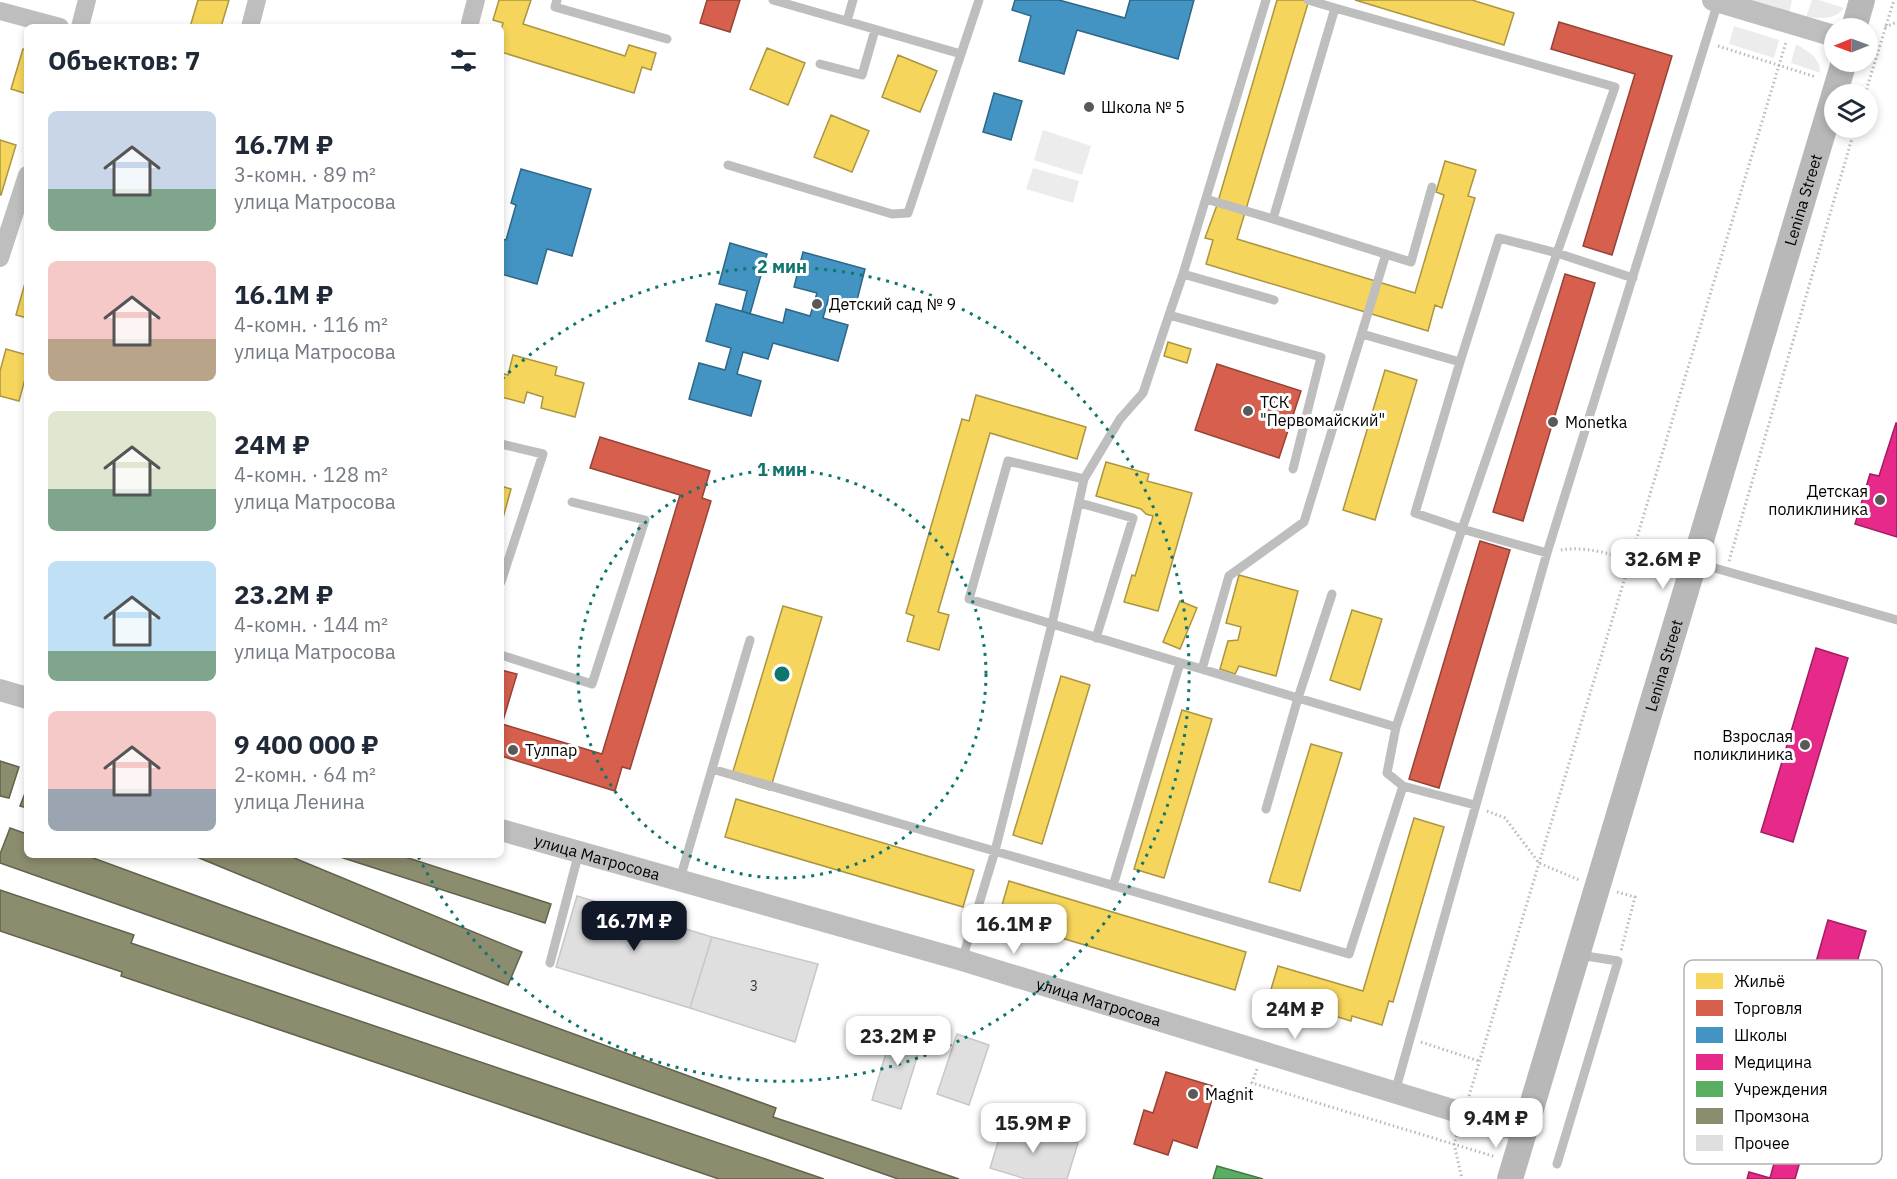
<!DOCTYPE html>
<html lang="ru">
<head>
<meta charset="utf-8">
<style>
  body { margin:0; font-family:"IBM Plex Sans",sans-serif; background:#f6f6f7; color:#1f2937; height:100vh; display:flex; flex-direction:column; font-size:22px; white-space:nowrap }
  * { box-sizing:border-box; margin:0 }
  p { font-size:20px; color:#747a83 }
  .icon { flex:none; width:33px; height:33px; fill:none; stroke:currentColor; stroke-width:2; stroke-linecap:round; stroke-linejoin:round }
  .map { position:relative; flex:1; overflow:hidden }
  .panel { position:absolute; left:24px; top:24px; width:480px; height:834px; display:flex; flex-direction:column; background:#fff; border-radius:9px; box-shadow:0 3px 9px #0003 }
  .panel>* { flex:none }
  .needle { width:39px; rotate:269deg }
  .fabs { position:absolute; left:1824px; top:18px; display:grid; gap:12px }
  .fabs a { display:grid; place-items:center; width:54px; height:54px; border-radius:50%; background:#fff; box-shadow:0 3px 9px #0003; font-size:30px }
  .price { position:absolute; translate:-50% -51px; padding:0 14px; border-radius:12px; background:#fff; color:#222; font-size:20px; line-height:39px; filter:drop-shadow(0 2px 3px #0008) }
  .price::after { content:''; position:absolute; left:50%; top:36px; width:18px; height:14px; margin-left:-9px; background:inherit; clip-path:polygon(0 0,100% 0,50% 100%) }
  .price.current { background:#111827; color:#fff }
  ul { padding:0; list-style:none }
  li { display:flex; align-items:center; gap:18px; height:150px; padding:0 24px }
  li span { display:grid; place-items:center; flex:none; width:168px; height:120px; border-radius:9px; color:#555 }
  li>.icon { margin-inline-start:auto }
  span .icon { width:72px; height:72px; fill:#fffc; stroke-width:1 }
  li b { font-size:26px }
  h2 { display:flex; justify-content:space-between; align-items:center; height:72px; padding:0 24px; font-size:26px }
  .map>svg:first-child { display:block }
</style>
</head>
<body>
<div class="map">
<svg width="1897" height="1179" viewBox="0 0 1897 1179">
  <rect width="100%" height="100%" fill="#fff"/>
  <!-- green -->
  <path fill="#ececec" d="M 1749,0 L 1792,0 L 1789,13 Z
    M 1812,0 L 1819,0 L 1844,8 C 1833,21 1822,18 1806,17 Z
    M 1734,26 L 1779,40 L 1774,58 L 1729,44 Z
    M 1796,44 C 1808,52 1821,57 1820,73 L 1791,63 Z
    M 1043,130 L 1091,146 L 1082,175 L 1034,160 Z
    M 1033,168 L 1079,181 L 1073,203 L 1026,189 Z"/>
  <!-- homes -->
  <path fill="#f6d55c" stroke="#ac9540" stroke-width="1.5" d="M 198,0 L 229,0 L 221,27 L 190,27 Z
    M 499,0 L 531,0 L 523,24 L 625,56 L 629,45 L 656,53 L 651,70 L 642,67 L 634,93 L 501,52 L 501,30 L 503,23 L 493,20 Z
    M 1277,0 L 1309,0 L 1237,239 L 1415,293 L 1444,195 L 1436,192 L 1445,161 L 1476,170 L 1468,196 L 1475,198 L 1442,308 L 1435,305 L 1428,331 L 1206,264 L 1213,240 L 1205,238 L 1217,205 Z
    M 1355,0 L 1472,0 L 1514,13 L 1504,45 Z
    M 767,48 L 805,63 L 788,105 L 750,89 Z
    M 23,49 L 27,50 L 27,94 L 11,89 Z
    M 898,55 L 937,71 L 920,112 L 882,97 Z
    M 831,115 L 869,131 L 852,172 L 814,157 Z
    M 0,140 L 16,145 L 1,195 L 0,195 Z
    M 27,276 L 27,318 L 16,315 Z
    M 1168,342 L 1191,349 L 1187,363 L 1164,356 Z
    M 6,349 L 27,355 L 27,372 L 19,401 L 0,396 L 0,371 Z
    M 513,355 L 557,367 L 555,375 L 584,383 L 575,417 L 541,408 L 543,397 L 527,392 L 524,403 L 501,397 L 501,373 L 508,375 Z
    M 1385,370 L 1417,380 L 1375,520 L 1343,510 Z
    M 976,395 L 1086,427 L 1077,459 L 990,433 L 938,612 L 949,615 L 939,650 L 907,641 L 914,616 L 906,613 L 962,419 L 969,421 Z
    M 1106,462 L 1149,474 L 1147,481 L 1192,493 L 1158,611 L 1124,602 L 1132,575 L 1135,576 L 1153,516 L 1146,514 L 1141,509 L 1096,496 Z
    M 501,486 L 511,489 L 501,525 Z
    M 1239,575 L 1298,591 L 1276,676 L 1239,666 L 1235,674 L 1220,669 L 1228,641 L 1238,640 L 1241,627 L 1226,623 Z
    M 1180,601 L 1197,608 L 1180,649 L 1163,642 Z
    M 783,606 L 822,617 L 770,790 L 731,778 Z
    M 1352,610 L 1382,619 L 1360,690 L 1330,680 Z
    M 1061,676 L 1090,685 L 1042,844 L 1013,835 Z
    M 1182,710 L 1212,719 L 1164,878 L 1134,869 Z
    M 1311,744 L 1342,753 L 1300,891 L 1269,882 Z
    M 736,799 L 974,870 L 963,907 L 725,837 Z
    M 1414,818 L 1444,827 L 1393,1002 L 1389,1001 L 1382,1025 L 1352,1016 L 1351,1021 L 1269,996 L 1278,966 L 1363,991 Z
    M 1009,881 L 1246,952 L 1235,990 L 998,919 Z"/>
  <!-- shops -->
  <path fill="#d6604d" stroke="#964336" stroke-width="1.5" d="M 707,0 L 740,0 L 730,32 L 700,23 Z
    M 1559,22 L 1672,56 L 1612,255 L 1583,246 L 1635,74 L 1551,49 Z
    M 1565,274 L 1595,283 L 1523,521 L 1493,512 Z
    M 1217,364 L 1301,391 L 1279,458 L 1195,430 Z
    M 600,437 L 710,471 L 702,498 L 711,501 L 630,769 L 622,767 L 615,791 L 501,756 L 501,670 L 517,674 L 502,724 L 602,754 L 680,495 L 590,468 Z
    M 1480,541 L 1510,550 L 1439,788 L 1409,779 Z
    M 1166,1072 L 1216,1087 L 1197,1148 L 1173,1140 L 1168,1155 L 1134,1144 L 1144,1110 L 1153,1113 Z"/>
  <!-- schools -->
  <path fill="#4393c3" stroke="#2f6788" stroke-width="1.5" d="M 1015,0 L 1059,0 L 1125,18 L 1130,0 L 1194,0 L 1178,59 L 1077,30 L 1064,74 L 1019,61 L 1031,16 L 1012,10 Z
    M 994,93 L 1022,101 L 1011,140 L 983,132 Z
    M 521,169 L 591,189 L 572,256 L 547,249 L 537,284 L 501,274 L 501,239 L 506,240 L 516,205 L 511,203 Z
    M 730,243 L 767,254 L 750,314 L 742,311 L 747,291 L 719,284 Z
    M 803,252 L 865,269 L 856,304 L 829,297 L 823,318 L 848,325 L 838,361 L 773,343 L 768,359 L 743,352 L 737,374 L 761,381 L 751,416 L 689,399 L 699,363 L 725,370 L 731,348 L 706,341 L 716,304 L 783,323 L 786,309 L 810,316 L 817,293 L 794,287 Z"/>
  <!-- health -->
  <path fill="#e7298a" stroke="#a21d61" stroke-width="1.5" d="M 1896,423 L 1897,423 L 1897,537 L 1855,524 L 1870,474 L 1879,476 Z
    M 1816,648 L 1848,658 L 1793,842 L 1761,832 Z
    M 1828,920 L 1866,931 L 1795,1179 L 1747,1179 L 1749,1172 L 1770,1178 L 1781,1138 L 1768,1134 L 1795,1040 L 1740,1024 L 1754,975 L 1808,990 Z"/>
  <!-- public -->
  <path fill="#5aae61" stroke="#3f7a44" stroke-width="1.5" d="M 1217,1166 L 1263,1179 L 1213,1179 Z"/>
  <!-- industry -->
  <path fill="#8c8c6e" stroke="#62624d" stroke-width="1.5" d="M 0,761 L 19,767 L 9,798 L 0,796 Z
    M 27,788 L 27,808 L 20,806 Z
    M 10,828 L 27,834 L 27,855 L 85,855 L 776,1108 L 773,1117 L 959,1179 L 898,1179 L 0,863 L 0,854 Z
    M 192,855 L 287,855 L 522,952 L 508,985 Z
    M 334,855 L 399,855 L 551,904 L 545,923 Z
    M 0,890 L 134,935 L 131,943 L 824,1179 L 719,1179 L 121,976 L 122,972 L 0,931 Z"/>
  <!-- building -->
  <path fill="#dfdfdf" stroke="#c7c7c7" stroke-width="1.5" d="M 577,896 L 712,937 L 690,1008 L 556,967 Z
    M 712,937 L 818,964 L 795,1042 L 690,1008 Z
    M 894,1026 L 924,1035 L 901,1109 L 872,1100 Z
    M 957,1034 L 989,1045 L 969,1105 L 937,1094 Z
    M 1005,1120 L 1078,1143 L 1067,1179 L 1026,1179 L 990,1168 Z"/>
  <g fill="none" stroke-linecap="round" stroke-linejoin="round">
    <!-- path -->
    <path stroke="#b9b9b9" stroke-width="3" stroke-dasharray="1.5 3" stroke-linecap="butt" d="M 1885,27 L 1897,22
      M 1718,46 L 1816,77
      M 1865,94 L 1894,0
      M 1561,550 C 1592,544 1641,563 1670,574
      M 1729,561 L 1855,128
      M 1487,811 L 1505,818 L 1539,863 L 1579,880
      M 1617,892 L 1635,897 L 1621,951
      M 1421,1042 L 1479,1061
      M 1257,1069 L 1252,1083 L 1496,1157
      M 1469,1096 L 1786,42
      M 1458,1131 L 1454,1144 L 1462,1179"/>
    <!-- service -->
    <path stroke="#bebebe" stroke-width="9" d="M 557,0 L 555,7 L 667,39
      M 773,0 L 961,54
      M 1266,0 L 1183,274 L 1274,300
      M 1308,0 L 1335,8
      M 847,21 L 853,0
      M 820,64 L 862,75 L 875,30
      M 728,165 L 892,214 L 908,213 L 979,0
      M 1432,187 L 1411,262 L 1273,219 L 1335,8 L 1615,87 L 1557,253 L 1499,238 L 1460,362
      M 1206,199 L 1273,219
      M 1169,315 L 1183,274
      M 1362,334 L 1460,362 L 1415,513 L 1462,529 L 1557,253 L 1633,278
      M 501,444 L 543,454 L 501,582
      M 1084,479 L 1008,461 L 969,599 L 1298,698 L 1332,594
      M 1080,503 L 1133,518 L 1096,638
      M 1697,563 L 1897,620
      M 501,655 L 592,684 L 645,520 L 572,502
      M 1202,669 L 1229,576 L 1304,522 L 1386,254
      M 1396,727 L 1462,529 L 1547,553
      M 712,769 L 750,640
      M 1266,809 L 1298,698 L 1396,727 L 1387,773 L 1403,786 L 1475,805
      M 680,879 L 712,769 L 1349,954 L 1403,786
      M 1113,886 L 1180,663
      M 962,960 L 995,851 L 1052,624 L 1084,479 L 1120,419 L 1143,393 L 1169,315 L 1321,357 L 1293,469
      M 550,963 L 579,852
      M 1395,1092 L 1547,553 L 1718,2
      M 1557,1164 L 1618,961 L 1579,955"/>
    <!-- minor -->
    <path stroke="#bebebe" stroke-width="18" d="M 0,11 L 60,27
      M 470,23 L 476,0
      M 80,27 L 87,0
      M 250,27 L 257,0
      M 0,258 L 27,175"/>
    <!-- tertiary -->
    <g stroke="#bebebe" stroke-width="22">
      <path d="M 1713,0 L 1834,36"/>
      <path d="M 0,690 L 27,698"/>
      <path id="s1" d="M 501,830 L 962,960 L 1524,1132"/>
    </g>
    <!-- secondary -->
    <g stroke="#b8b8b8" stroke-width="26">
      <path d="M 1854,28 L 1862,0"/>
      <path id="s2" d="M 1510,1179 L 1844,62"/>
    </g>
  </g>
  <!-- distance rings -->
  <g fill="none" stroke="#0f766e" stroke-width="3" stroke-dasharray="3 6">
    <circle cx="782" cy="674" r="204"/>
    <path d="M502 379A407 407 0 1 1 418 856"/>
  </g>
  <!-- markers -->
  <g fill="#595959" stroke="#fff" stroke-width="2">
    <circle cx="1089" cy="107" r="6"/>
    <circle cx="817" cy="304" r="6"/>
    <circle cx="1248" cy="411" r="6"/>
    <circle cx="1553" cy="422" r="6"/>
    <circle cx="1880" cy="500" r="6"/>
    <circle cx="1805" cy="745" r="6"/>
    <circle cx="513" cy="750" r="6"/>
    <circle cx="1193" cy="1094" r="6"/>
  </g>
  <g text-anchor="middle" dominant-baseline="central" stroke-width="6" stroke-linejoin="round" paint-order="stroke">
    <!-- number labels -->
    <g font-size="14" fill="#383838">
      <text x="754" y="986">3</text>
    </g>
    <!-- poi labels -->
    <g font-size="16" fill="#000" stroke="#fff" text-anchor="start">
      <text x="1101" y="107">Школа № 5</text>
      <text x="829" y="304">Детский сад № 9</text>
      <text x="1260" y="402">ТСК<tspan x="1260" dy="18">"Первомайский"</tspan></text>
      <text x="1565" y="422">Monetka</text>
      <text x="1868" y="491" text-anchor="end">Детская<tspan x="1868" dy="18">поликлиника</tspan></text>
      <text x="1793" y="736" text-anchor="end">Взрослая<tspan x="1793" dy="18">поликлиника</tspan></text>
      <text x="525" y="750">Тулпар</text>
      <text x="1205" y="1094">Magnit</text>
    </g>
    <!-- street labels -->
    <g font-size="16" fill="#000" stroke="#fff">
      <text stroke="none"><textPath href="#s2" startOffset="1022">Lenina Street</textPath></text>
      <text stroke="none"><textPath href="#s2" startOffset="536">Lenina Street</textPath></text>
      <text stroke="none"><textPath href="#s1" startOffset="100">улица Матросова</textPath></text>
      <text stroke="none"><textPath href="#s1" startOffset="622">улица Матросова</textPath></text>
    </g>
  </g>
  <!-- legend -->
  <rect x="1684" y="960" width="198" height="204" rx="9" fill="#fff" stroke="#b2b2b2" stroke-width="1.5"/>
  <rect x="1696" y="973" width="27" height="16" fill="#f6d55c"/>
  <rect x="1696" y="1000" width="27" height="16" fill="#d6604d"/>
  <rect x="1696" y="1027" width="27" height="16" fill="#4393c3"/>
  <rect x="1696" y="1054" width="27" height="16" fill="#e7298a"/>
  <rect x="1696" y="1081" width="27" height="16" fill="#5aae61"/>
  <rect x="1696" y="1108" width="27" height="16" fill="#8c8c6e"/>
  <rect x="1696" y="1135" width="27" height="16" fill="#dfdfdf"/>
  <g font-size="16" fill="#000">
    <text x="1734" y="987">Жильё</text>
    <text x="1734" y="1014">Торговля</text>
    <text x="1734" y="1041">Школы</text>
    <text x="1734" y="1068">Медицина</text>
    <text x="1734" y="1095">Учреждения</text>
    <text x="1734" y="1122">Промзона</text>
    <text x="1734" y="1149">Прочее</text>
  </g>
  <circle cx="782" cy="674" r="9" fill="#0f766e" stroke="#fff" stroke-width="3"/>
  <g font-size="18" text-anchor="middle" font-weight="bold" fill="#0f766e" stroke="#fff" stroke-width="6" stroke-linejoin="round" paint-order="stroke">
    <text x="782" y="273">2 мин</text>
    <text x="782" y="476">1 мин</text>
  </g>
</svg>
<div class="fabs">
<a><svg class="needle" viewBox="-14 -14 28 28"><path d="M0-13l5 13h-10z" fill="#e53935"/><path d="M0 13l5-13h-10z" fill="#747a83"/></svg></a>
<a><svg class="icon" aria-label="layers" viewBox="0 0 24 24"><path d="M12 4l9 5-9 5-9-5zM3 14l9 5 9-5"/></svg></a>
</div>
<b class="price" style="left:1663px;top:590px">32.6M ₽</b>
<b class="price current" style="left:634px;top:952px">16.7M ₽</b>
<b class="price" style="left:1014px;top:955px">16.1M ₽</b>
<b class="price" style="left:1295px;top:1040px">24M ₽</b>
<b class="price" style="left:898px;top:1067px">23.2M ₽</b>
<b class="price" style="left:1496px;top:1149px">9.4M ₽</b>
<b class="price" style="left:1033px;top:1154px">15.9M ₽</b>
<section class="panel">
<h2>Объектов: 7<svg class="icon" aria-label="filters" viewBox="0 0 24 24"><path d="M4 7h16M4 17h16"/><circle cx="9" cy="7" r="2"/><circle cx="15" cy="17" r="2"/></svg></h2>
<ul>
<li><span style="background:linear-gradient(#c9d6e8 65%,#7fa58c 0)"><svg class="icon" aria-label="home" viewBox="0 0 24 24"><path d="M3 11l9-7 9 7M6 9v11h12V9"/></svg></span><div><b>16.7M ₽</b><p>3-комн. · 89 m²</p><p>улица Матросова</p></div></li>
<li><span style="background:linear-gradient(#f6c9c9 65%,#b9a48a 0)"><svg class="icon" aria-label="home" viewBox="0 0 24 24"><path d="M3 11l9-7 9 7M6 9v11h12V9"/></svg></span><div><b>16.1M ₽</b><p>4-комн. · 116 m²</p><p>улица Матросова</p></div></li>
<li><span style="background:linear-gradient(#dfe7d0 65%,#7fa58c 0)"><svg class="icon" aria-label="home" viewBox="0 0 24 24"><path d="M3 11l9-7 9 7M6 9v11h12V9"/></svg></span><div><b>24M ₽</b><p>4-комн. · 128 m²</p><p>улица Матросова</p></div></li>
<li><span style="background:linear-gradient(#bfe0f5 75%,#7fa58c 0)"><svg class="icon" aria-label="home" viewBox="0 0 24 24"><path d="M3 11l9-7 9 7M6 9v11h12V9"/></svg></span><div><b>23.2M ₽</b><p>4-комн. · 144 m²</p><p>улица Матросова</p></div></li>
<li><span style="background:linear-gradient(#f6c9c9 65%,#9aa5b1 0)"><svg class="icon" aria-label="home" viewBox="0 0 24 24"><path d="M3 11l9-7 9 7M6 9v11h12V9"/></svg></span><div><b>9 400 000 ₽</b><p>2-комн. · 64 m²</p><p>улица Ленина</p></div></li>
</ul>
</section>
</div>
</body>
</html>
